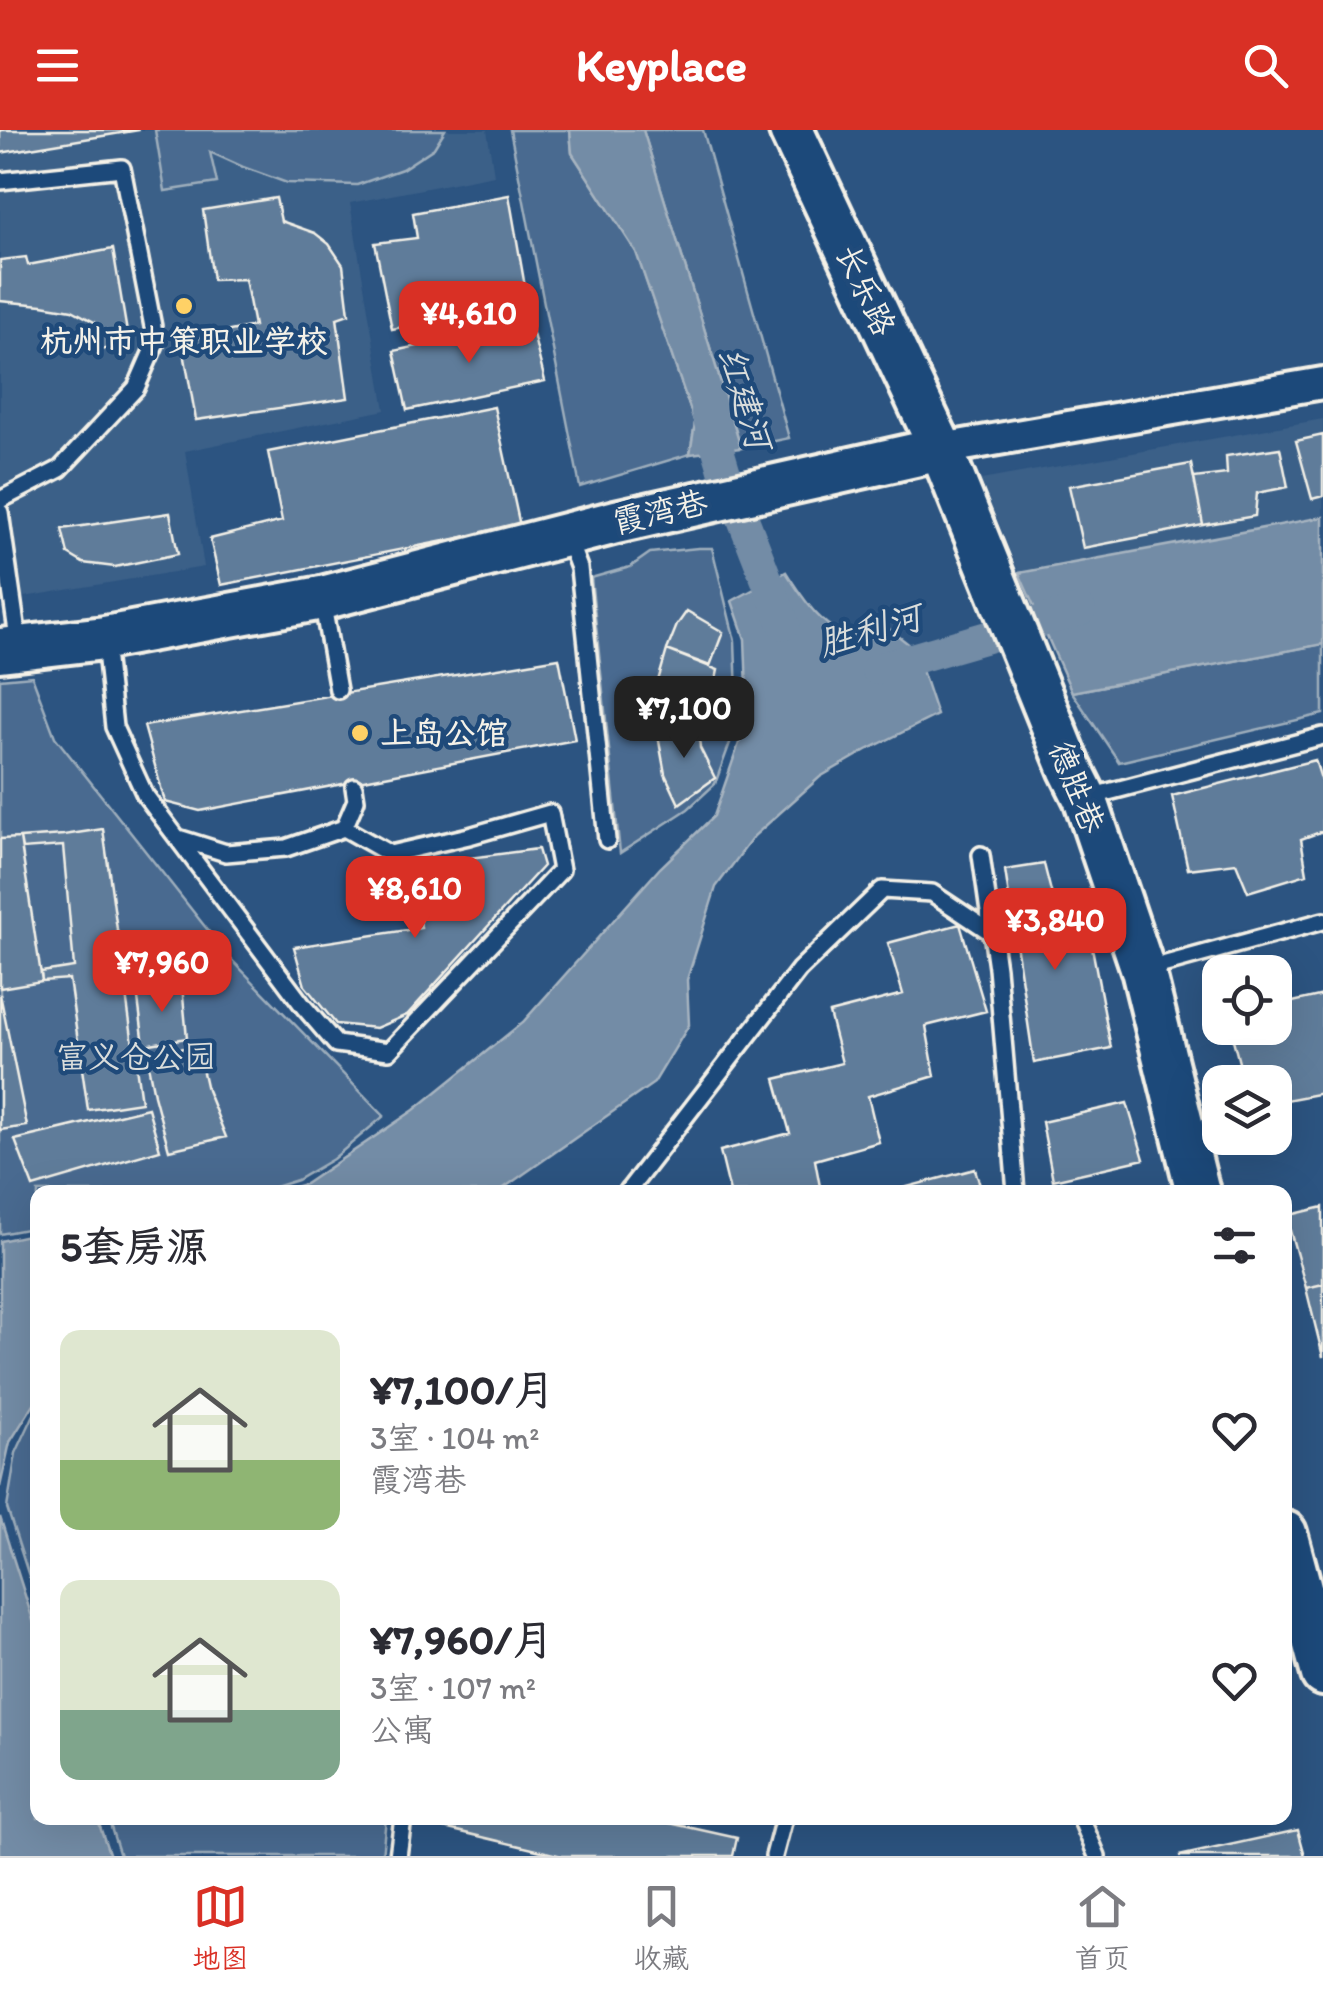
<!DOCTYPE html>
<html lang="zh">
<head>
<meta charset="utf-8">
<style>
  body { margin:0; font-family:Itim,"LXGW WenKai TC",sans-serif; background:#f2f2f3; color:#2b2b33; height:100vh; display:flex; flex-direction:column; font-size:38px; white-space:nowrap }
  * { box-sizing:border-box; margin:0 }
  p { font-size:32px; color:#7c7c81 }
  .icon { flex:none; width:55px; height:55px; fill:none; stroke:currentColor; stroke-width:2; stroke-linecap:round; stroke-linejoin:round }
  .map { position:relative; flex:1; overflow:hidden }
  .drawer { position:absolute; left:30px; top:1055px; width:1262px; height:640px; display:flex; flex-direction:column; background:#fff; border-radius:20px; box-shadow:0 10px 40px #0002 }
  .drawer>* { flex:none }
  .fabs { position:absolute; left:1202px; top:825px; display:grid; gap:20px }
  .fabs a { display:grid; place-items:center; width:90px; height:90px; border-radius:20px; background:#fff; box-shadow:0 10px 40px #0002; font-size:50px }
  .price { position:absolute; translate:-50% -85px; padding:0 22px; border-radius:20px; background:#d93025; color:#fff; font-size:32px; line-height:65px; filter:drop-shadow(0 2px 5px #0008) }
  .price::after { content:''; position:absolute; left:50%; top:60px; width:30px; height:22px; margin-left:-15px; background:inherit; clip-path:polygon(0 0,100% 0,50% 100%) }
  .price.on { background:#222; color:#fff }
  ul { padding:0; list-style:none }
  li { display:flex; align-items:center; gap:30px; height:250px; padding:0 30px }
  li span { display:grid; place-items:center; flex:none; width:280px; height:200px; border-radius:20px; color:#555 }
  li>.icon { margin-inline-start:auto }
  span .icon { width:120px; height:120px; fill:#fffc; stroke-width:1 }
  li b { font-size:42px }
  h2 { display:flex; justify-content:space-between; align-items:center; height:120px; padding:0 30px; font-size:42px }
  header { display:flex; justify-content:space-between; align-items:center; height:130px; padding:0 30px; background:#d93025; color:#fff; font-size:45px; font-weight:800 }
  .tab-bar { display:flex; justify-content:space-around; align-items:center; height:140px; border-top:2px solid #e1e1e2; background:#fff; font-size:28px; color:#7c7c81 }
  .tab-bar a { display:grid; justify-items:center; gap:5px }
  .tab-bar .on { color:#d93025 }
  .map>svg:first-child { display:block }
</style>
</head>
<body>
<header><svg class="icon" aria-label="menu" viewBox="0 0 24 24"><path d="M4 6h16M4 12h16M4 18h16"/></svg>Keyplace<svg class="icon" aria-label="search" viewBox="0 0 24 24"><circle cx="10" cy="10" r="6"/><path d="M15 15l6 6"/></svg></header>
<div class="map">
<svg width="1323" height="1726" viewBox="0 0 1323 1726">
  <rect width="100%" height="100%" fill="#2c5481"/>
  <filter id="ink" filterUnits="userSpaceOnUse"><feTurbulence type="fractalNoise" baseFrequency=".01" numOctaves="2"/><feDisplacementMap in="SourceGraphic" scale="20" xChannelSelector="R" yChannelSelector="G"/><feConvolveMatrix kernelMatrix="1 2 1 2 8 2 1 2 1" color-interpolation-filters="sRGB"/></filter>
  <g filter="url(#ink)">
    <!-- built -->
    <path fill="#3b6088" d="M 0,0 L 487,0 L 494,45 L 350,73 L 385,280 L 185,321 L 204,437 L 0,471 Z
      M 1323,289 L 1323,388 L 1019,443 L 981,350 Z"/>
    <!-- green -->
    <path fill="#496b90" stroke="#9eaebc" stroke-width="2.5" d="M 155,0 L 445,0 L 434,18 L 402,39 L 357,55 L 287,53 L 243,37 L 210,22 L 217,53 L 165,61 Z
      M 510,0 L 570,0 L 572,23 L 636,121 L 695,293 L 690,324 L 580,357 Z
      M 643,0 L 703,0 L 789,308 L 741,318 Z
      M 698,418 L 712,418 L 735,511 L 738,591 L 715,654 L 688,679 L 620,723 L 591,448 L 630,437 L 650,423 Z
      M 1323,514 L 1323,584 L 1119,632 L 1072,562 Z
      M 32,546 L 55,607 L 229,827 L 384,986 L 333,1029 L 297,1050 L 259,1062 L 38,1062 L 37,1097 L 0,1104 L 0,549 Z
      M 37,1278 L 37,1471 L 7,1378 L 16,1323 Z
      M 108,1688 L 386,1688 L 382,1726 L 120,1726 Z"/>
    <!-- water -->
    <path fill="#738ca6" stroke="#a7b4c0" stroke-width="2.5" d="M 570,0 L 643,0 L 741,318 L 690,324 L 695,293 L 636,122 L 572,23 Z
      M 1323,387 L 1323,514 L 1072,562 L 1019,443 Z
      M 786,442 C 801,465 825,506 856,505 C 866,505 878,500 888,498 L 915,519 L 937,585 L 867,620 L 820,647 L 754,706 L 716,757 L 687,850 L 689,895 L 654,953 L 498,1062 L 277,1062 L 305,1054 L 414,980 L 523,892 L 660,738 L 714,686 L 748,587 L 745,509 L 732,471 Z
      M 37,1103 L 37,1269 L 10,1312 L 0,1357 L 0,1111 Z
      M 0,1387 L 37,1503 L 38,1688 L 97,1688 L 110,1726 L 0,1726 Z"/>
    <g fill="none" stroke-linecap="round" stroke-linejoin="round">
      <!-- canal -->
      <path stroke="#738ca6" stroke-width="32" d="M 707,282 L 724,340 L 784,494
        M 877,539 L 1080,480"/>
    </g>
    <!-- building -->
    <path fill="#5e7b9a" stroke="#f4f1e8" stroke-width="2.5" d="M 0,0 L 139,0 L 0,23 Z
      M 509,65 L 528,174 L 392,199 L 375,113 L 417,108 L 413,83 Z
      M 276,68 L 281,91 L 315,103 L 329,114 L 343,135 L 349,184 L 337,188 L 348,268 L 196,290 L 182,211 L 254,196 L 245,149 L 213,150 L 203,80 Z
      M 113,119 L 129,214 L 100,220 L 96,193 L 72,180 L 42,175 L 0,171 L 0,130 L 26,127 L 28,135 Z
      M 530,192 L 545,251 L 407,280 L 394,221 Z
      M 494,277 L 520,396 L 221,455 L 210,409 L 282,391 L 268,322 Z
      M 1323,305 L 1323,366 L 1312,369 L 1296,311 Z
      M 1280,318 L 1288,357 L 1257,363 L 1255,386 L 1203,395 L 1194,348 L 1227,344 L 1226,326 Z
      M 1191,334 L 1203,395 L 1083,418 L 1069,356 Z
      M 170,383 L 178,424 L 115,437 L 83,433 L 68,424 L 62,399 Z
      M 687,481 L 723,502 L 710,536 L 667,520 L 677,495 Z
      M 667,520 L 718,540 L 713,564 L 714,594 L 657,600 L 658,551 Z
      M 559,528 L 575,610 L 200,681 L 165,672 L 144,596 Z
      M 698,596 L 700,618 L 715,648 L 679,674 L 665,644 L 657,600 Z
      M 1315,630 L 1323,655 L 1323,701 L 1301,709 L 1307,744 L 1248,762 L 1236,733 L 1188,739 L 1172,666 Z
      M 103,699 L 141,972 L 88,980 L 69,849 L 42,851 L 41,842 L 74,837 L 63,716 L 22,719 L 20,708 L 64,705 Z
      M 20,708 L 42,851 L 0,858 L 0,709 Z
      M 538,719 L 543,736 L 407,885 L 376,898 L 336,894 L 305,856 L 294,817 L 421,798 L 415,735 Z
      M 1044,734 L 1061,801 L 1088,796 L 1111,918 L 1034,933 L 1005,740 Z
      M 960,794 L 986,881 L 926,896 L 935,946 L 868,966 L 879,1012 L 815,1030 L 821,1062 L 730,1062 L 720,1021 L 790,1003 L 775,949 L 842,933 L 829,883 L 903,864 L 888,813 Z
      M 182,856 L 187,908 L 144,915 L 137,861 Z
      M 0,864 L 27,996 L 0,1000 Z
      M 1323,865 L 1323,963 L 1286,970 L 1275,968 L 1275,952 L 1249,952 L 1242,944 L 1230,898 L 1275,898 L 1275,876 Z
      M 197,916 L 207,960 L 226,1007 L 169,1020 L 154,965 L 146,924 Z
      M 1127,973 L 1144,1029 L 1053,1050 L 1042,992 Z
      M 148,978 L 160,1020 L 33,1057 L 15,1010 Z
      M 975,1039 L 982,1062 L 900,1062 L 899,1059 Z
      M 1323,1077 L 1323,1154 L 1306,1158 L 1286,1086 Z
      M 1323,1154 L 1323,1227 L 1306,1158 Z
      M 434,1688 L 647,1688 L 737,1708 L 733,1726 L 562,1726 L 432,1695 Z
      M 1298,1700 L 1305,1726 L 1179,1726 Z"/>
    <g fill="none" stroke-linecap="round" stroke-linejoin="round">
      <defs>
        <path id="lane" d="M 0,51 L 122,38 L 156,212 L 136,258 L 60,339 L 0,370
          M 0,382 L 19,516
          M 568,409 L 579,438 L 607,710
          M 322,470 L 338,560
          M 105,512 L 114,597 L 145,665 L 304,877 L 336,914 L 389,921 L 561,740 L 550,683 L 469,706 L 390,724 L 344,698 L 286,718 L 226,723 L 178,708
          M 1089,667 L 1323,606
          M 344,698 L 356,670 L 354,657
          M 981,725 L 997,838 L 1016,1062
          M 1144,840 L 1323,791
          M 627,1062 L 799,840 L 882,760 L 932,763 L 992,803
          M 1081,1688 L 1097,1726
          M 398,1726 L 403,1688
          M 774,1726 L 784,1688"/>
        <path id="street" d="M 941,319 L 1323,253"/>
        <path id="secondary" d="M 791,0 L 941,319 L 1070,638 L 1085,668 L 1143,840 L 1198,1062
          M 0,520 L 105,508 L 322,468 L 616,392 L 941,319
          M 1285,1403 L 1323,1544"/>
      </defs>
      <!-- lane casing -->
      <use href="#lane" stroke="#f4f1e8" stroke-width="22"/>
      <!-- street casing -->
      <use href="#street" stroke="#f4f1e8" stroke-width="38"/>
      <!-- secondary casing -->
      <use href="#secondary" stroke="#f4f1e8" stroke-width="50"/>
      <!-- lane -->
      <use href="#lane" stroke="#1f4a7a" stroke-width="15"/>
      <!-- street -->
      <use href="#street" stroke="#1f4a7a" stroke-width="30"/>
      <!-- secondary -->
      <use href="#secondary" stroke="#1f4a7a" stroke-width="42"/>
    </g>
  </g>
  <!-- markers -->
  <g fill="#ffd166" stroke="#1f4a7a" stroke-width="4">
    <circle cx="184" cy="176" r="10"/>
    <circle cx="360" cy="603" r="10"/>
  </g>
  <g text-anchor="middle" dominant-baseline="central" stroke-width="9" stroke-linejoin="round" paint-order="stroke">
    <!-- street labels -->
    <g font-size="32" fill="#f4f1e8" stroke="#1f4a7a">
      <text transform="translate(866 160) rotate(65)">长乐路</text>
      <text transform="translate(660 382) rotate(-13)">霞湾巷</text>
      <text transform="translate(1077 657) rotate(68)">德胜巷</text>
    </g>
    <!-- poi labels -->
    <g font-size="32" font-weight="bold" fill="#f4f1e8" stroke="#1f4a7a">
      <text x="184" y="211">杭州市中策职业学校</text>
      <text x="380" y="603" text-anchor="start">上岛公馆</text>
    </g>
    <!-- park labels -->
    <g font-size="32" fill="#dadddb" stroke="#1f4a7a">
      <text x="136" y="927">富义仓公园</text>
    </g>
    <!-- water labels -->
    <g font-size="35" font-style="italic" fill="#dadddb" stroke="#1f4a7a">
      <text transform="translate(745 268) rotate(73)">红建河</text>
      <text transform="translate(870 500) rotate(-16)">胜利河</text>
    </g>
  </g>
</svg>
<div class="fabs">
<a><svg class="icon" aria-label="locate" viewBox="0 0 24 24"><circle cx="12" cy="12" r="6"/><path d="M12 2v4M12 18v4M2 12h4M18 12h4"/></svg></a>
<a><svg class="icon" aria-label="layers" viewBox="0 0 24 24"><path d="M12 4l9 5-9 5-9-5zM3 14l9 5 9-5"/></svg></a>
</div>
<b class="price" style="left:469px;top:236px">¥4,610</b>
<b class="price on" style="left:684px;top:631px">¥7,100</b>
<b class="price" style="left:415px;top:811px">¥8,610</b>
<b class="price" style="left:1055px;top:843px">¥3,840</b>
<b class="price" style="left:162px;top:885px">¥7,960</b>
<section class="drawer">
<h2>5套房源<svg class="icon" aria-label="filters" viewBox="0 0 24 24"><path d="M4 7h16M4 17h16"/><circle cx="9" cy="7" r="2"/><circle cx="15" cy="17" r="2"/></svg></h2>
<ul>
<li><span style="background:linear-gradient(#dfe7d0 65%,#8fb573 0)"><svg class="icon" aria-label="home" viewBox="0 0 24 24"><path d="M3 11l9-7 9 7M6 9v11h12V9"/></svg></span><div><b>¥7,100/月</b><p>3室 · 104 m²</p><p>霞湾巷</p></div><svg class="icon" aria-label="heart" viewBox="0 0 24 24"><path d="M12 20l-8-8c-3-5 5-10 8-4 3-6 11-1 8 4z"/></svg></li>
<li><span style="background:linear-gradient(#dfe7d0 65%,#7fa58c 0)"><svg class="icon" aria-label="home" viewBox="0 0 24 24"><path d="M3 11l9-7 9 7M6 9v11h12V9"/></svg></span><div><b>¥7,960/月</b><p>3室 · 107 m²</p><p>公寓</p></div><svg class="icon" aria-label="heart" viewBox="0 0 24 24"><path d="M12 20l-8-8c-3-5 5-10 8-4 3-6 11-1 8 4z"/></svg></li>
</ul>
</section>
</div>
<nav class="tab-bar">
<a class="on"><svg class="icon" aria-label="map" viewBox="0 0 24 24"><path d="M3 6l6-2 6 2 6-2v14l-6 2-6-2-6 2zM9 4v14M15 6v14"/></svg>地图</a>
<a><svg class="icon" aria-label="saved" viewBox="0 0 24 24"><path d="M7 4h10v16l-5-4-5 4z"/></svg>收藏</a>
<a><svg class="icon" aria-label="home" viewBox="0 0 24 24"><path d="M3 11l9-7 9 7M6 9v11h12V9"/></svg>首页</a>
</nav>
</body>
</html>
